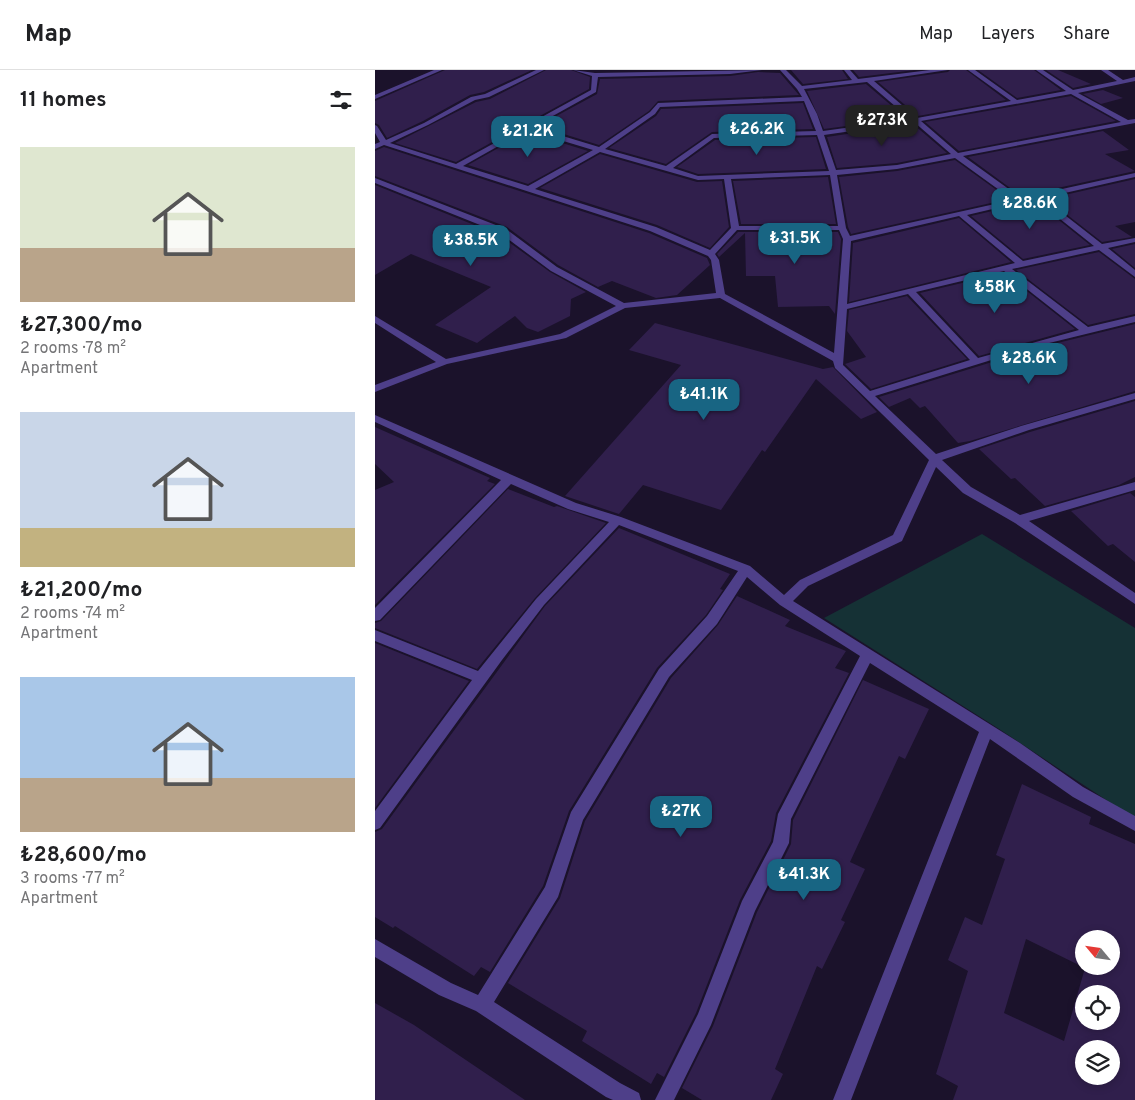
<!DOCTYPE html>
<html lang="en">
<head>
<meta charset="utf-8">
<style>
  body { margin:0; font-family:Overpass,sans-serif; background:#f2f2f2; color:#202124; height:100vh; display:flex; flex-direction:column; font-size:19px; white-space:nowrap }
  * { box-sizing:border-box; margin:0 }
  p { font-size:16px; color:#757577 }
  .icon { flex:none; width:28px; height:28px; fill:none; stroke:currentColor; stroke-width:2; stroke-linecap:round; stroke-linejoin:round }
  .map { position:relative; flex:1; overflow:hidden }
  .drawer { display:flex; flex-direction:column; background:#fff; width:375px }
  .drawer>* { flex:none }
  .needle { width:32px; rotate:299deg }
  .buttons { position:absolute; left:700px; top:860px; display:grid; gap:10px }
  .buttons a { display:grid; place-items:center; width:45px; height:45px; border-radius:50%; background:#fff; box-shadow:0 2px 8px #0003; font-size:25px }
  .price { position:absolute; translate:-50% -42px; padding:0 11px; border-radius:10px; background:#186583; color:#fff; font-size:16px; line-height:32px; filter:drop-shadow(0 1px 2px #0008) }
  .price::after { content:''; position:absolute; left:50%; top:30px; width:15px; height:11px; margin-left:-8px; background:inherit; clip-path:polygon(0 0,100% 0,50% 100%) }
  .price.selected { background:#222; color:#fff }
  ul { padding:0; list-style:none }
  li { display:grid; align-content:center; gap:10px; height:265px; padding:0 20px }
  li span { display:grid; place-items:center; height:155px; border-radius:0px; color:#555 }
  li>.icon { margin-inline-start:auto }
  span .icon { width:90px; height:90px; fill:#fffc; stroke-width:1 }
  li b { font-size:21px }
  h2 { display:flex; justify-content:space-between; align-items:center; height:60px; padding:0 20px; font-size:21px }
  header { display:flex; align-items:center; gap:30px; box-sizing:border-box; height:70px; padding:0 25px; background:#fff; border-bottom:1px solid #e0e0e0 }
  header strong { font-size:24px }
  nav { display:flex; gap:28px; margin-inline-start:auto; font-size:18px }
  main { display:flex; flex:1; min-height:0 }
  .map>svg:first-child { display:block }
</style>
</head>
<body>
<header>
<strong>Map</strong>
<nav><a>Map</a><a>Layers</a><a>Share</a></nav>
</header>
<main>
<section class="drawer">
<h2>11 homes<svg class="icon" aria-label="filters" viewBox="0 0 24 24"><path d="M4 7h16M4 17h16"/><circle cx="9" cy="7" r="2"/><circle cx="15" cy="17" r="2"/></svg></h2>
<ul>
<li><span style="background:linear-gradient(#dfe7d0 65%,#b9a48a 0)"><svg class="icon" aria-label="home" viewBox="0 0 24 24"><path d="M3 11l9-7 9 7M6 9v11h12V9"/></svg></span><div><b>₺27,300/mo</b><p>2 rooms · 78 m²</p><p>Apartment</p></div></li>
<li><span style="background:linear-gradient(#c9d6e8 75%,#c2b280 0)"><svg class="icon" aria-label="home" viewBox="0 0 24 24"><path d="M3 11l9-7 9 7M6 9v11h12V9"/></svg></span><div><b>₺21,200/mo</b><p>2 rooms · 74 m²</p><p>Apartment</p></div></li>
<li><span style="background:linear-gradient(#a9c7e8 65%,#b9a48a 0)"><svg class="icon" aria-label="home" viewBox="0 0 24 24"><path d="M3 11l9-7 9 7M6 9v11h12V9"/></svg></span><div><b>₺28,600/mo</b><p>3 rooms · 77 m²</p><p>Apartment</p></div></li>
</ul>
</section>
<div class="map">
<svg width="760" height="1030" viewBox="0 0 760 1030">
  <rect width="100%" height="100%" fill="#1b122b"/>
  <!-- green -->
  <path fill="#153135" d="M 607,464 L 760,558 L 760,749 L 621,657 L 449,548 Z"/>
  <!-- building -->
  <path fill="#301f4c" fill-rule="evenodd" d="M 70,0 L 157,0 L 109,22 L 95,25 L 48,51 L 12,68 L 4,55 L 0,53 L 0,31 Z
    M 171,0 L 196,0 L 215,7 L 214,19 L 81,92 L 20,73 L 101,32 L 115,29 Z
    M 416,0 L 467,0 L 473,9 L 428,14 Z
    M 478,0 L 540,0 L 484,7 Z
    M 575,0 L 591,0 L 631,30 L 543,46 L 503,12 L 573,2 Z
    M 603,0 L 659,0 L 686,20 L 642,28 Z
    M 671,0 L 683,0 L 716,14 L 698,18 Z
    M 383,2 L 405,3 L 424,25 L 283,31 L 274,41 L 224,75 L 163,56 L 222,24 L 225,9 L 355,6 Z
    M 491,14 L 531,48 L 449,59 L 432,21 Z
    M 728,20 L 748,28 L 726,34 L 708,24 Z
    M 696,26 L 741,51 L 584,81 L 550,52 Z
    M 428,33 L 438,59 L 337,62 L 291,94 L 234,78 L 281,46 L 286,39 Z
    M 538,54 L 572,83 L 522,93 L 462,98 L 452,67 Z
    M 728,61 L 754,80 L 730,84 L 760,101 L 646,126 L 593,87 Z
    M 152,62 L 213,81 L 153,114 L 93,95 Z
    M 441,67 L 451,99 L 323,104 L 302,97 L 340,70 Z
    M 9,77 L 274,163 L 332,188 L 335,195 L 302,225 L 281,228 L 237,211 L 223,217 L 183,195 L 132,157 L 0,106 L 0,81 Z
    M 225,84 L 322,112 L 347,111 L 354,157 L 335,178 L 282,155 L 165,118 Z
    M 580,90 L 634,129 L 476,164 L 473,157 L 464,107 L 522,101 Z
    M 453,107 L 461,154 L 366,154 L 358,111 Z
    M 760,109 L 760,152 L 740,156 L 757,167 L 727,172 L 672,129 Z
    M 0,115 L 124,165 L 175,202 L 211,222 L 196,229 L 195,246 L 163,262 L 152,258 L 140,246 L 102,273 L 60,255 L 116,217 L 36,184 L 0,205 Z
    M 660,131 L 715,175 L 648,189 L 596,146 Z
    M 584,148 L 636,192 L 474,232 L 478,173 Z
    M 363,162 L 463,162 L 466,169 L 460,244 L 454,236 L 403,237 L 400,206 L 371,206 L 370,163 L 344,187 L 342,184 Z
    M 760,174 L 760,198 L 737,179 Z
    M 724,182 L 760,209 L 760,244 L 713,255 L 641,200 Z
    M 629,203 L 700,259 L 604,286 L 545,223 Z
    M 532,226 L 592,289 L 496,319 L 470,294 L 491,287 L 472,261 L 474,240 Z
    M 280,253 L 448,299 L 458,297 L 502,342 L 486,349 L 441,309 L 390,382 L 387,380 L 346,440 L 268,415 L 244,444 L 190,426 L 306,295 L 254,280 Z
    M 760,254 L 760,321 L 595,371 L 583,373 L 550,336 L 545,338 L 535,328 L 514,337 L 504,327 L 662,278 Z
    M 760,331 L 760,407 L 744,415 L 670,436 L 640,408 L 636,409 L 604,379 L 655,362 Z
    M 0,357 L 115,408 L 112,411 L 120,414 L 0,535 L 0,420 L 19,412 L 0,394 Z
    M 133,419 L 179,437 L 182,436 L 231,453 L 160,528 L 102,599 L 0,558 L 0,553 L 6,551 Z
    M 755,423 L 760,427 L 760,492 L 738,474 L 733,476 L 696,441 Z
    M 244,458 L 355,504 L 345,519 L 348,520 L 331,545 L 282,598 L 194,741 L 168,816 L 115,902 L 106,897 L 99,906 L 20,856 L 18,858 L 0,847 L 0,762 L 7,759 L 170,536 Z
    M 362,526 L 415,550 L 410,556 L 471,581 L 460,598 L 474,603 L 401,743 L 396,771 L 365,830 L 321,943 L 289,1007 L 282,1003 L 276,1014 L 207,971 L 212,961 L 133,913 L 185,828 L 210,751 L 296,608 L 343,555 Z
    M 0,573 L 94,611 L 0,738 Z
    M 488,610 L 554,639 L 530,689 L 524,686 L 475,792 L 490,799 L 466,850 L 470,852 L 447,899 L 442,896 L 400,999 L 408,1004 L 396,1030 L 327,1030 L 307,1018 L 338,956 L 382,842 L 416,774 L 418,750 Z
    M 647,714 L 716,747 L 714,754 L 760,774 L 760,1030 L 578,1030 L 583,1016 L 561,1004 L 593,901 L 573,890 L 590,847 L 607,855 L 630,789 L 621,785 ZM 651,869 L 710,898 L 689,971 L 629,943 ZM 709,869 L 736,869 L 736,896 L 709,896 ZM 709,924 L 736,924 L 736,951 L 709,951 ZM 709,979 L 736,979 L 736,1006 L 709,1006 Z
    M 0,933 L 39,955 L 150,1030 L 0,1030 Z"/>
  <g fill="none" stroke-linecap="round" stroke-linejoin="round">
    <!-- minor -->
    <path fill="#4e3f89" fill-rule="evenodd" d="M 59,0 L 67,0 L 0,29 L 0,25 Z
      M 161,0 L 169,0 L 114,27 L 100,30 L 53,55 L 15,73 L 81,94 L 216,20 L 217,6 L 198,0 L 220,3 L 387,0 L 355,4 L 223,7 L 221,22 L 158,57 L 224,77 L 275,42 L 283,33 L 427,27 L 422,19 L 405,0 L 411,0 L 427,16 L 477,10 L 469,0 L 475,0 L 483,9 L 555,0 L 573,0 L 499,11 L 542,48 L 636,31 L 593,0 L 600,0 L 642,30 L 691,21 L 661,0 L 668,0 L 698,20 L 742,11 L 726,0 L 733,0 L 748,10 L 760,7 L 760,11 L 703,23 L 753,50 L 760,49 L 760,53 L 588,86 L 646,128 L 760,103 L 760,107 L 668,128 L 727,174 L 760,168 L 760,172 L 733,178 L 760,200 L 760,207 L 724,180 L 637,199 L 713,257 L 760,246 L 760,252 L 662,276 L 500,326 L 561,384 L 646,356 L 760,323 L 760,329 L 654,360 L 567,390 L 596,417 L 645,445 L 760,412 L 760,420 L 654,451 L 760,523 L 760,534 L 640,453 L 588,423 L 561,397 L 527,471 L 433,516 L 418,531 L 645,673 L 708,717 L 760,746 L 760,761 L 698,727 L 615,669 L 476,1030 L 458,1030 L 604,662 L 495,593 L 416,749 L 414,773 L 380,841 L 336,955 L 299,1030 L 280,1030 L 323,944 L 367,831 L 398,772 L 403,744 L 485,586 L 405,535 L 372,507 L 342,554 L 294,607 L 208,750 L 183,827 L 119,932 L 245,1013 L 264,1023 L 266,1030 L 238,1030 L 231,1027 L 101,941 L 64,925 L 0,887 L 0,869 L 76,913 L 103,925 L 170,817 L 196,742 L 284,599 L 332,546 L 363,501 L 244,455 L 169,535 L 127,590 L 5,758 L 0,760 L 0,741 L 97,610 L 0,571 L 0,560 L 103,601 L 161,529 L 234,452 L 193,439 L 136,414 L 5,550 L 0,551 L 0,538 L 126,410 L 0,352 L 0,345 L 201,433 L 246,447 L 375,496 L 409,525 L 425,510 L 518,465 L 554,390 L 460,298 L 458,291 L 345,228 L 250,238 L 191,268 L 72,294 L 0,322 L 0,315 L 61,292 L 0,253 L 0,246 L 71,289 L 185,264 L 241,236 L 176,201 L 125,163 L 0,113 L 0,108 L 131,159 L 182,197 L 249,233 L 341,223 L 336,190 L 333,186 L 275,161 L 9,75 L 0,79 L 0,74 L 5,72 L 0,63 L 0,55 L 2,56 L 11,70 L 49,53 L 96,27 L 110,24 ZM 492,12 L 535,49 L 448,61 L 442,44 L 429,19 ZM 696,24 L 746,52 L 583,83 L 546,51 ZM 429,31 L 441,61 L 337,64 L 291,96 L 230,79 L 280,44 L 285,37 ZM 539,52 L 576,84 L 522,95 L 461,100 L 449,65 ZM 152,60 L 218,80 L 153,116 L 88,96 ZM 442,65 L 454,101 L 323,106 L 298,98 L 339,68 ZM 225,82 L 323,110 L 349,109 L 356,158 L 335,180 L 281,157 L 160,119 ZM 580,88 L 638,130 L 475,166 L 471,158 L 462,105 L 522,99 ZM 455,105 L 463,156 L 364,156 L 356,109 ZM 660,129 L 719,176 L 648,191 L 592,145 ZM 584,146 L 640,193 L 472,234 L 476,171 ZM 362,160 L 464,160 L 468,169 L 459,283 L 350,224 L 344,190 L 340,184 ZM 629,201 L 704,260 L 603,288 L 541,222 ZM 533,224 L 595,290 L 495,321 L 468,295 L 472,239 Z"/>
  </g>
</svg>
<div class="buttons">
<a><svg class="needle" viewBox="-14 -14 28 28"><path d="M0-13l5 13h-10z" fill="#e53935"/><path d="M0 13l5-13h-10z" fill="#757577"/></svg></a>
<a><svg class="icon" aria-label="locate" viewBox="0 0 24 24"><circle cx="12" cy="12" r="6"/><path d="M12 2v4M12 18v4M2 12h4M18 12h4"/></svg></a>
<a><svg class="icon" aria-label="layers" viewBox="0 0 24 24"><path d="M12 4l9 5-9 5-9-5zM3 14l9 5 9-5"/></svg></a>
</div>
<b class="price selected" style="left:507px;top:77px">₺27.3K</b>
<b class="price" style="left:382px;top:86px">₺26.2K</b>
<b class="price" style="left:153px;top:88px">₺21.2K</b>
<b class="price" style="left:655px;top:160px">₺28.6K</b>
<b class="price" style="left:420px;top:195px">₺31.5K</b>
<b class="price" style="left:96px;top:197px">₺38.5K</b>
<b class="price" style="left:620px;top:244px">₺58K</b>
<b class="price" style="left:654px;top:315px">₺28.6K</b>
<b class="price" style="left:329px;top:351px">₺41.1K</b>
<b class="price" style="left:306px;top:768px">₺27K</b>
<b class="price" style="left:429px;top:831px">₺41.3K</b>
</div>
</main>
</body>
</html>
